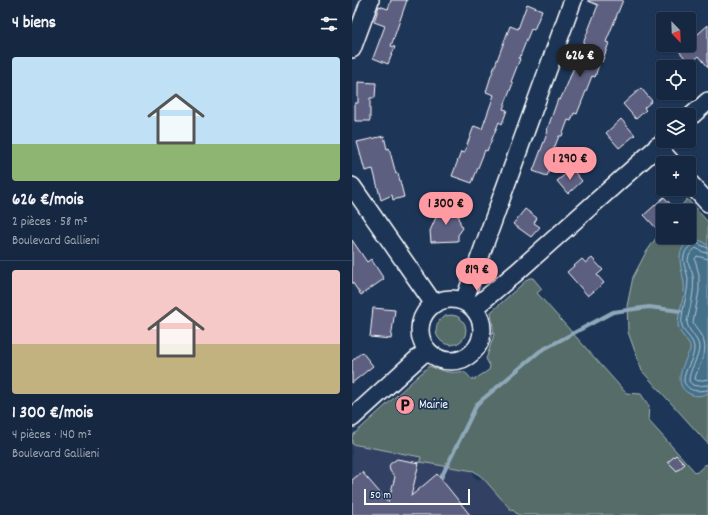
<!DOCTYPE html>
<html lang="fr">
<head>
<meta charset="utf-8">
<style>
  body { margin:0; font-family:Dekko,sans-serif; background:#23344c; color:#f1f3f6; height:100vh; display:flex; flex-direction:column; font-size:15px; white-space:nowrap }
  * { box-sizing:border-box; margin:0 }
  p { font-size:13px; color:#9ea6b1 }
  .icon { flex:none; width:22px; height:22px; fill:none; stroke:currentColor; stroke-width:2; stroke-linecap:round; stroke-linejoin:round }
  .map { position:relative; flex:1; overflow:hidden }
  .sheet { display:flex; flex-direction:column; background:#162841; width:352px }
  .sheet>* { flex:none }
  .needle { width:26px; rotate:157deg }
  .controls { position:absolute; left:304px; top:12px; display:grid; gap:8px }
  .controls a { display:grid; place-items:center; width:40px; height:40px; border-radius:4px; background:#162841; box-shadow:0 1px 3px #0004,0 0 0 1px #35445a; font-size:20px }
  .scale { position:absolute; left:12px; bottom:10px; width:106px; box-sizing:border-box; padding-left:4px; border:2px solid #fff; border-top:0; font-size:11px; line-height:14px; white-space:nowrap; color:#fff; -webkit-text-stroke:3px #1d3557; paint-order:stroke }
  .price { position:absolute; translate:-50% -34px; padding:0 9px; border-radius:14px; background:#ff9aa2; color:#111; font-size:13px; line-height:26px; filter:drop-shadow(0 1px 2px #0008) }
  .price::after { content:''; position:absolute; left:50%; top:24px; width:12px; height:9px; margin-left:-6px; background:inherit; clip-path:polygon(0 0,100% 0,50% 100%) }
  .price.on { background:#222; color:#fff }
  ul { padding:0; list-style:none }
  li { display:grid; align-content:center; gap:8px; height:212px; padding:0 12px }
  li+li { border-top:1px solid #35445a }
  li span { display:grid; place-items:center; height:124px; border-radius:4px; color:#555 }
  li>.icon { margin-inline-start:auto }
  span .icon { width:72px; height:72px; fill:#fffc; stroke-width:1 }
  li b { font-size:17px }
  h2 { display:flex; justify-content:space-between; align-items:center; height:48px; padding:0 12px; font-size:17px }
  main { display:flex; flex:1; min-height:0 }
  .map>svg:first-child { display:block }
</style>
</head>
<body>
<main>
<section class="sheet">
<h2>4 biens<svg class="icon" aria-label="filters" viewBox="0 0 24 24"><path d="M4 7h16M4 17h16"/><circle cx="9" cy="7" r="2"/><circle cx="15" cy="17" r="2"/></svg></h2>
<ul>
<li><span style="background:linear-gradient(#bfe0f5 70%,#8fb573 0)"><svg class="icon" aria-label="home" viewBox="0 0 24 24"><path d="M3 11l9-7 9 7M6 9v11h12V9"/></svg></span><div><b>626 €/mois</b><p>2 pièces · 58 m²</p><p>Boulevard Gallieni</p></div></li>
<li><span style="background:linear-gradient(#f6c9c9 60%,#c2b280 0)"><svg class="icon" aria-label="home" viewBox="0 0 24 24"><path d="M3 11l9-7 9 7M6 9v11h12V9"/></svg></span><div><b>1 300 €/mois</b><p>4 pièces · 140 m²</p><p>Boulevard Gallieni</p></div></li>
</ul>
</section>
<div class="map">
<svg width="356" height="515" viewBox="0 0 356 515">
  <rect width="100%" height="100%" fill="#1d3557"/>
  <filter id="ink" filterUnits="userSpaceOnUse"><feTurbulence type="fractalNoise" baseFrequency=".025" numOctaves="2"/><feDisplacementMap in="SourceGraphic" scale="8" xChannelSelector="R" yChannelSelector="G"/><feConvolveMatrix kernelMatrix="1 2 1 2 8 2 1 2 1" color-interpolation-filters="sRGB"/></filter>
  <g filter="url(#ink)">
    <!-- built -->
    <path fill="#304164" d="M 0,444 L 69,457 L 68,462 L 122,471 L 121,476 L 123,479 L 126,480 L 131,478 L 159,511 L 161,510 L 166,515 L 0,515 Z"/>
    <!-- green -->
    <path fill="#546c69" stroke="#aab6b4" d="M 335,199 L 356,222 L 356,444 L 290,371 L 276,332 L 275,306 L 281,277 L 293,254 L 311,228 L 311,237 L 337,237 L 337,211 L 325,211 Z
      M 177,278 L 181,278 L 190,289 L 185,293 L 274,393 L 289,394 L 297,406 L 296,420 L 344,473 L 354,464 L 356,466 L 356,515 L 166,515 L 161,510 L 160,511 L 131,478 L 122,471 L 68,462 L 69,457 L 0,444 L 0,436 L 77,366 C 83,368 90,371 96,372 C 108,374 111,367 119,379 L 123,379 L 137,370 L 138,366 L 134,359 L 142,335 L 139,312 Z
      M84 330a15 15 0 1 1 30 0a15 15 0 1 1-30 0Z"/>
    <!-- water -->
    <path fill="#44708a" stroke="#8fa9b9" d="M 343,239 L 352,242 L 356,246 L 356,393 C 350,396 344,397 338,394 C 319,385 332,363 338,350 L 338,346 L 327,330 L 326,325 C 326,313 331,302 332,291 C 334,272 316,249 343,239 Z"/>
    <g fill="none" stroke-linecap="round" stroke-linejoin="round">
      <!-- shore -->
      <path stroke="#b4c6d0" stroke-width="1" d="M 356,248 L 344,243 C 338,245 333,250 332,256 C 330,265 336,272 336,280 C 336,295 328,315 330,326 C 332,334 341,338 342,347 C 343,359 331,370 332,382 C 338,393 346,391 356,390
        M 356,253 L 351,252 L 344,248 C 340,251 336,255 336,261 C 337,266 340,271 341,276 C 343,291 338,307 335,322 C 336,332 346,337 347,347 C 347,359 337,369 337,381 C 342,389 348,385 356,385
        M 356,259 L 345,256 L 343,259 L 347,275 L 347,291 L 341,323 C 343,329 350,334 352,342 C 356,355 345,367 343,379 L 346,381 L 356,379"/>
      <!-- stream -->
      <path stroke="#8fa9b9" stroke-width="4" d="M 87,482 L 125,404 L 188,351 L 261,312 L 297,307 L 328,311"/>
    </g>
    <!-- building -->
    <path fill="#5d5e81" stroke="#fff" d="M 39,0 L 55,0 L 39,46 L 43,47 L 36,64 L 21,58 L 33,26 L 22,22 L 27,6 L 36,9 Z
      M 236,0 L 271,0 L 254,42 L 257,43 L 250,62 L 248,61 L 243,77 L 240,76 L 225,114 L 222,113 L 219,121 L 216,120 L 210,136 L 207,136 L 199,156 L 202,157 L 195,176 L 181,171 L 196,131 L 195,130 L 206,99 L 208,100 L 215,85 L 246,5 L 236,1 Z
      M 175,4 L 190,10 L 182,30 L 179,29 L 167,59 L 168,59 L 159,82 L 161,83 L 151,109 L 155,110 L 150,124 L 147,122 L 135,151 L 133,150 L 120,183 L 100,176 L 109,152 L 112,153 L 122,126 L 130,129 L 142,95 L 134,92 L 139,76 L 158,26 L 166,29 Z
      M 356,25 L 356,67 L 347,56 L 338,64 L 327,51 L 333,45 L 337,45 L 337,42 Z
      M 6,82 L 24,83 L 23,98 L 18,98 L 18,121 L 3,121 L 3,103 L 6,103 Z
      M 289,88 L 300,101 L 292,108 L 294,110 L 284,119 L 271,104 Z
      M 269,119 L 283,135 L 267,148 L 254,133 Z
      M 32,136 L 35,149 L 37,148 L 44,174 L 46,173 L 52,197 L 41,200 L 40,195 L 29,200 L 21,169 L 13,171 L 5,142 Z
      M 220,169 L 230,181 L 216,194 L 205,181 Z
      M 312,197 L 325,211 L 311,211 L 311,224 L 305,229 L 292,215 Z
      M 105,207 L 105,216 L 107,216 L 108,223 L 111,228 L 106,235 L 106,241 L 79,242 L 78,231 L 88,208 Z
      M 173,209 L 185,218 L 182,223 L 188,227 L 179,237 L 161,224 Z
      M 0,240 L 15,262 L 19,259 L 32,279 L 9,295 L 0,282 Z
      M 240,258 L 251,270 L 245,275 L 252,283 L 236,296 L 215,272 L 230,259 L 234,263 Z
      M 21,308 L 43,310 L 39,339 L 18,337 Z
      M 10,352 L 21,366 L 0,383 L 0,361 Z
      M 324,455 L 333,464 L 325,471 L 316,462 Z
      M 45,459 L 67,463 L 59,496 L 85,474 L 118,515 L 0,515 L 0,480 L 10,472 L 36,502 L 43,477 L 38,471 L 37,466 L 39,463 Z"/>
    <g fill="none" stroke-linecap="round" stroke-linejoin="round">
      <defs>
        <path id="minor" d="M 0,49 L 18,0
          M 337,118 L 356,101
          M 305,146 L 320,163
          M 337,182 L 356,203
          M 0,186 L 82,304
          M68 330a31 31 0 1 1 62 0a31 31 0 1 1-62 0Z
          M 112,301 L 221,0
          M 122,308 L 165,272 L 312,141
          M 0,418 L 75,350"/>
      </defs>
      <!-- minor casing -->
      <use href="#minor" stroke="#fff" stroke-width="20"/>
      <!-- minor -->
      <use href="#minor" stroke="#1d3557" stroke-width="17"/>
    </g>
  </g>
  <!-- icons -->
  <defs>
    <symbol id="parking-disc" viewBox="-11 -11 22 22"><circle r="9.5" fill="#ff9aa2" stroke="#1d3557"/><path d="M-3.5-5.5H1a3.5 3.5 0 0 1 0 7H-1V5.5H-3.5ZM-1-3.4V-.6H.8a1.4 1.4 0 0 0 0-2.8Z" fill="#111"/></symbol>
  </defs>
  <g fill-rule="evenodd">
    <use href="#parking-disc" x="42" y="394" width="22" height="22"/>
  </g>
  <g text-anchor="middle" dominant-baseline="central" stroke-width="3.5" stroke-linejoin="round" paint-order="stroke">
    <!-- poi labels -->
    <g font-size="13" fill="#fff" stroke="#1d3557" text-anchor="start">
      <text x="67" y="405">Mairie</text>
    </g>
  </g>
</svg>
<div class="controls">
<a><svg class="needle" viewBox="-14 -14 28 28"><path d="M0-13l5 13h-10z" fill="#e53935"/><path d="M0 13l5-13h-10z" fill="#9ea6b1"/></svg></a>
<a><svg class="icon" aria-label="locate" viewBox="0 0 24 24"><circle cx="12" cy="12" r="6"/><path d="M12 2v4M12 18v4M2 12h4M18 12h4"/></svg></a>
<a><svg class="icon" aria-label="layers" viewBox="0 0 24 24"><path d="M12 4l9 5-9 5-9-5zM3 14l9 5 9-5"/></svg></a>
<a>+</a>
<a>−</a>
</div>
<div class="scale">50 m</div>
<b class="price on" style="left:228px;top:78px">626 €</b>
<b class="price" style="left:218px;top:181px">1 290 €</b>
<b class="price" style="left:94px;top:226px">1 300 €</b>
<b class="price" style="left:125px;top:292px">819 €</b>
</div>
</main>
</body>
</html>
